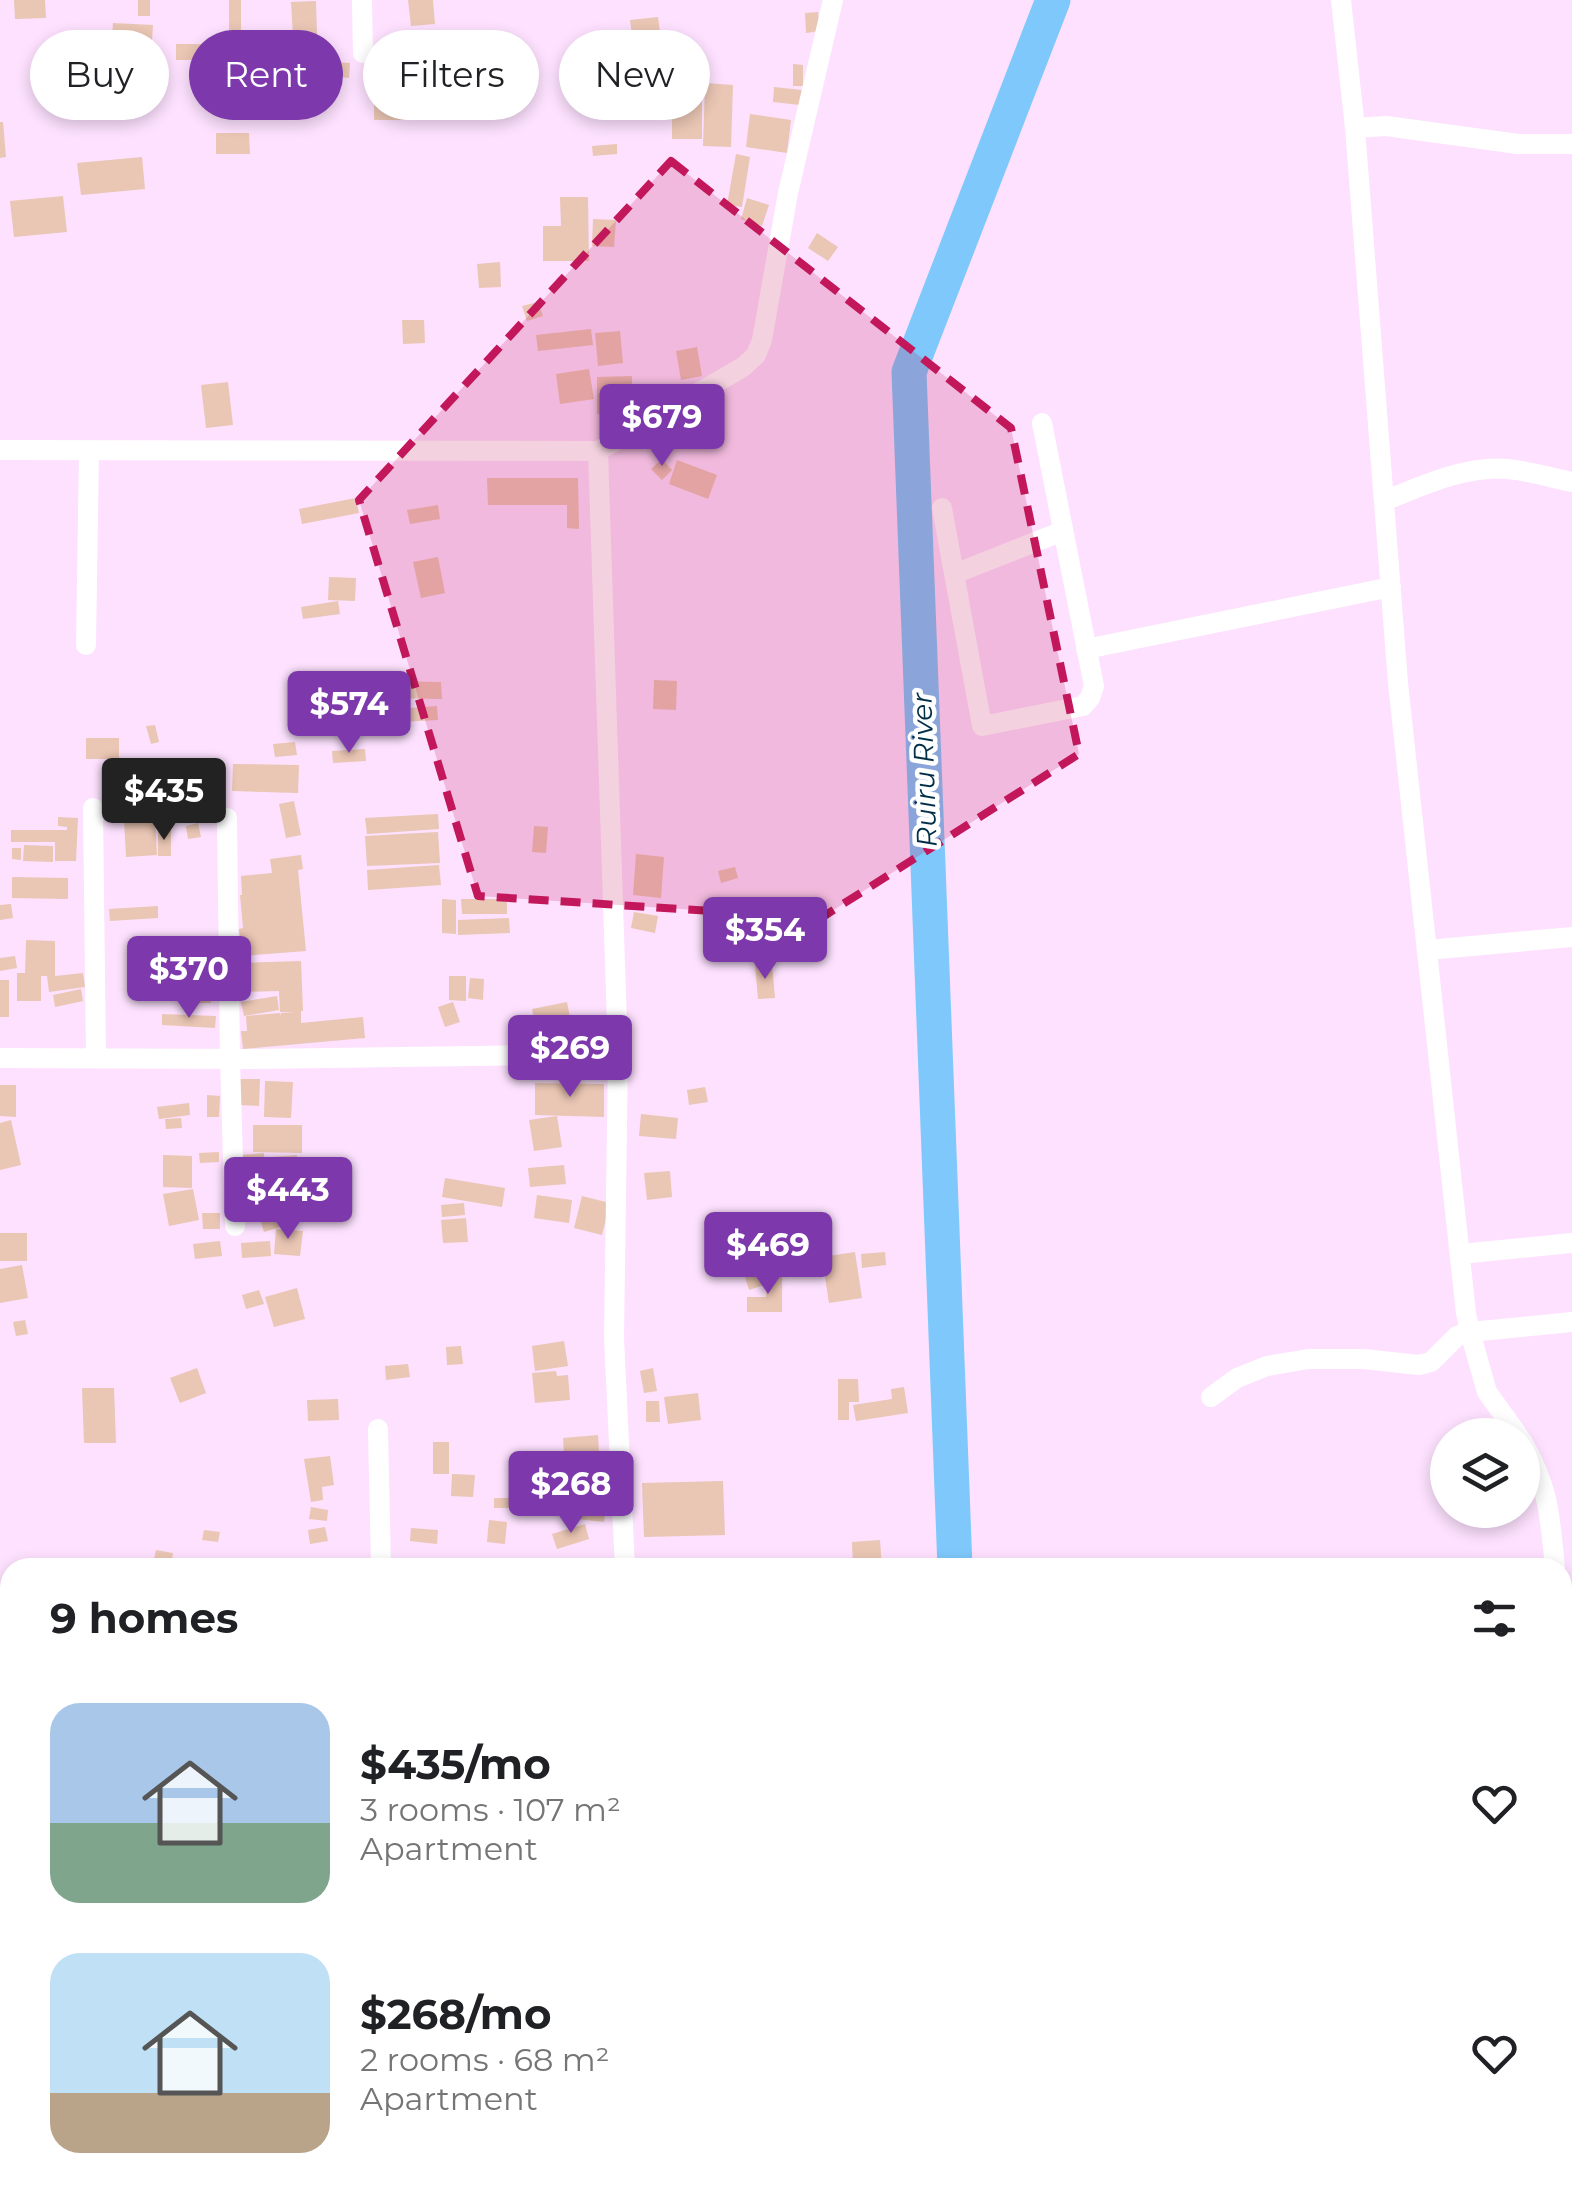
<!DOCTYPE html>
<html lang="en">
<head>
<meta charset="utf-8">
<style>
  body { margin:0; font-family:Montserrat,sans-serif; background:#f2f2f2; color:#202124; height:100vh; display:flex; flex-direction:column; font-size:38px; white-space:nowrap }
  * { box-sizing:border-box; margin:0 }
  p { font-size:32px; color:#757577 }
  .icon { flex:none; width:55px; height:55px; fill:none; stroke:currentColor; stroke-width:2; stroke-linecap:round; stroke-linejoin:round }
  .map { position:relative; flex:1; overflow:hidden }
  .drawer { position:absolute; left:0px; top:1558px; width:1572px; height:642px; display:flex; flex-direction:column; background:#fff; border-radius:30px 30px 0 0; box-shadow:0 5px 15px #0003 }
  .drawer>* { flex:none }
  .banner { position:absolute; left:30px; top:30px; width:1000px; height:90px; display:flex; gap:20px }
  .controls { position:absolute; left:1430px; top:1418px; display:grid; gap:20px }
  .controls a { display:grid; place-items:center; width:110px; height:110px; border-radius:50%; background:#fff; box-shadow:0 5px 15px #0003; font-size:50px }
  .price { position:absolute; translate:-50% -85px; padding:0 22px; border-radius:10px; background:#7d39ac; color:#fff; font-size:32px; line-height:65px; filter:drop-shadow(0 2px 5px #0008) }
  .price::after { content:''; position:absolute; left:50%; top:60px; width:30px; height:22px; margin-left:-15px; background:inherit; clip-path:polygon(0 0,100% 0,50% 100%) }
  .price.selected { background:#222; color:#fff }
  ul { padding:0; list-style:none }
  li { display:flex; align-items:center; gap:30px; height:250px; padding:0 50px }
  li span { display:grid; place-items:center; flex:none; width:280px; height:200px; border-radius:30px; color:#555 }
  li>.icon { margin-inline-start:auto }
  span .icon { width:120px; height:120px; fill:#fffc; stroke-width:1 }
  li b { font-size:42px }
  h2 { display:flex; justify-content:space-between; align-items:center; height:120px; padding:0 50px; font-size:42px }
  .chip { padding:0 35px; border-radius:45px; background:#fff; box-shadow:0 5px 15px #0003; font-size:35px; line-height:90px }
  .chip.selected { background:#7d39ac; color:#fff }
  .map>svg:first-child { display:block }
</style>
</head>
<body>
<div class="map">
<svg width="1572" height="2199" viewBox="0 0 1572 2199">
  <rect width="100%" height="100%" fill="#fde1fe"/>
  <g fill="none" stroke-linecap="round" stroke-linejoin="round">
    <!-- river -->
    <path stroke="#7ec8fb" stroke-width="35" d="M 955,1568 L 909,372 L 1053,0
      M 946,2199 L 947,2190"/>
  </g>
  <!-- building -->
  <path fill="#eac6b4" d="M 14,0 L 45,0 L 46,18 L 15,19 Z
    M 138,0 L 150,0 L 150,16 L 138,16 Z
    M 229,0 L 241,0 L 241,54 L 229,54 Z
    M 408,0 L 433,0 L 435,24 L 411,26 Z
    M 316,1 L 317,34 L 293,36 L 291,2 Z
    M 818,12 L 820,31 L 806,33 L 805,13 Z
    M 658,17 L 662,49 L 634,51 L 630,20 Z
    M 113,23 L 153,25 L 151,56 L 111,54 Z
    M 250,41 L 268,42 L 267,53 L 249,52 Z
    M 176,44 L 204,44 L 205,60 L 176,60 Z
    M 329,62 L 350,63 L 349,78 L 328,76 Z
    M 593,62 L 616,64 L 614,96 L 592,94 Z
    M 793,64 L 803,65 L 803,86 L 793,86 Z
    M 674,66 L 710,69 L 709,83 L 673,80 Z
    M 268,70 L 288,72 L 287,98 L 266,97 Z
    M 421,77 L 434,77 L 436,119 L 423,119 Z
    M 705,83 L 733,85 L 731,147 L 703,146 Z
    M 774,87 L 802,90 L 800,105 L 773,102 Z
    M 672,93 L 702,93 L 702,139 L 672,139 Z
    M 287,98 L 289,118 L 277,119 L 275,100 Z
    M 374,99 L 384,99 L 384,107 L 405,107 L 405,120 L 374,120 Z
    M 750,114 L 791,120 L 787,153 L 746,147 Z
    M 0,122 L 3,122 L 6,157 L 0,158 Z
    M 216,133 L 249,133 L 250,154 L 216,154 Z
    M 617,144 L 617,154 L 593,156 L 592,146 Z
    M 736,154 L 750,157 L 742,207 L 727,205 Z
    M 142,157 L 145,189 L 81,195 L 77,163 Z
    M 63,196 L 67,232 L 14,237 L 10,201 Z
    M 560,197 L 588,197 L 589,261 L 543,261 L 543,226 L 561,226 Z
    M 747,198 L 769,205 L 762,226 L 741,219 Z
    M 593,219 L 616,220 L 614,247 L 592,246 Z
    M 817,233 L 838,247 L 828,261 L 808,248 Z
    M 500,262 L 501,287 L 479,288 L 477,264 Z
    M 538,302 L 543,316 L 527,321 L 522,306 Z
    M 402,320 L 424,320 L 425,343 L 403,344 Z
    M 591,329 L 593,345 L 538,351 L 536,335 Z
    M 620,331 L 623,363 L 598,366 L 595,333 Z
    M 697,347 L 702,376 L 681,380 L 676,351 Z
    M 589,369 L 594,399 L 560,404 L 556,374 Z
    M 632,376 L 632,413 L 597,414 L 597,377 Z
    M 228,382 L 233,425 L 206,428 L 201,385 Z
    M 662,459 L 672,470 L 662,480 L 651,469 Z
    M 677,460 L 717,475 L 708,499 L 669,484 Z
    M 487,478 L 578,478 L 579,529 L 567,528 L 567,505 L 488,505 Z
    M 356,498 L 359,513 L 302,524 L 299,509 Z
    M 438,505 L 440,519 L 410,524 L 407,510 Z
    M 438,557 L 445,593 L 421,598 L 413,562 Z
    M 329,577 L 356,578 L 355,601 L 328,600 Z
    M 338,601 L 340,614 L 303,619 L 301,607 Z
    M 654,680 L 677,681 L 676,710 L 653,709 Z
    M 381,681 L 441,682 L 442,699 L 381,698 Z
    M 437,706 L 438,720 L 382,723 L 381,710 Z
    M 155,725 L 159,742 L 151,744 L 146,726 Z
    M 86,738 L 119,738 L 119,759 L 86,759 Z
    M 295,742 L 297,755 L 275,757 L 273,744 Z
    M 365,749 L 366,761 L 333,763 L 332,751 Z
    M 177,764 L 207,767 L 206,778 L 175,775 Z
    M 233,764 L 299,765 L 298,793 L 232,791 Z
    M 136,784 L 157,785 L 156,813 L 135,812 Z
    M 294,801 L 301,835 L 286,838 L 279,804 Z
    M 438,814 L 439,829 L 367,834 L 365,818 Z
    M 58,817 L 78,818 L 76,861 L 55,861 L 55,842 L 11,842 L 11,830 L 67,830 L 67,827 L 58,826 Z
    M 155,818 L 157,855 L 126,857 L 124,820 Z
    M 198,823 L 201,837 L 188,839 L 186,826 Z
    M 534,826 L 548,827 L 546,853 L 532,852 Z
    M 158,830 L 171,830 L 171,856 L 158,856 Z
    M 438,832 L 440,863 L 367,866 L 365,836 Z
    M 24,845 L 53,846 L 53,862 L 23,861 Z
    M 12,848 L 21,848 L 21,860 L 12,859 Z
    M 636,854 L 664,857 L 661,898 L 633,895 Z
    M 301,855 L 303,869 L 298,870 L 306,951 L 242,956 L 239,929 L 243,928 L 240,895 L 242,895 L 241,876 L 272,873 L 270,859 Z
    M 439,865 L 441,885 L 368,890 L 367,870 Z
    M 735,867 L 738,878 L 721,883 L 718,871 Z
    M 12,877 L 68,878 L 68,899 L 12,898 Z
    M 442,899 L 456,900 L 456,934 L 442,933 Z
    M 461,899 L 507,899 L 507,914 L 462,914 Z
    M 11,904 L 13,918 L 0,920 L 0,905 Z
    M 158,906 L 158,918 L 110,921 L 109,909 Z
    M 634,912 L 658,916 L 655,933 L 631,928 Z
    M 509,918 L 510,933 L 458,935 L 458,920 Z
    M 26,940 L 55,941 L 55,976 L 83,973 L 85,987 L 49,992 L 47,976 L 41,976 L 41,1001 L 17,1001 L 17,973 L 25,973 Z
    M 217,953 L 217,965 L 203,965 L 202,954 Z
    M 15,956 L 17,968 L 0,971 L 0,958 Z
    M 301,961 L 303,1011 L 301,1011 L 301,1023 L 363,1017 L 365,1038 L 243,1049 L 241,1031 L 247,1031 L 246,1016 L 280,1013 L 281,1016 L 281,1013 L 295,1012 L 280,1012 L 279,991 L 242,992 L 241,963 Z
    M 772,964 L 775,998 L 758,999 L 755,965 Z
    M 217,970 L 218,996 L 211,996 L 211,1003 L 191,1003 L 190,971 Z
    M 449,976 L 466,976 L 466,1001 L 449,1000 Z
    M 173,977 L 188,978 L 188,990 L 172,989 Z
    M 470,978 L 484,979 L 483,1000 L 468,998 Z
    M 0,980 L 9,980 L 9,1017 L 0,1017 Z
    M 81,989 L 83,1001 L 55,1007 L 53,995 Z
    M 277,996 L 279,1010 L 244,1016 L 241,1002 Z
    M 453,1002 L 460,1022 L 445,1027 L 438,1007 Z
    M 567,1002 L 571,1022 L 536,1029 L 532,1009 Z
    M 162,1014 L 216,1016 L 215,1028 L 162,1025 Z
    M 583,1028 L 583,1040 L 532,1042 L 531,1029 Z
    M 239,1079 L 260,1079 L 259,1106 L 239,1105 Z
    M 265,1081 L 293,1082 L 291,1118 L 264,1117 Z
    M 535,1083 L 604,1084 L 604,1117 L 535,1115 Z
    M 0,1085 L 16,1085 L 16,1117 L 0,1116 Z
    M 705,1087 L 708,1102 L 689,1105 L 687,1090 Z
    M 207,1095 L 220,1096 L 219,1117 L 207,1117 Z
    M 189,1103 L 190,1115 L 159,1119 L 157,1107 Z
    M 641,1114 L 678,1118 L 676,1139 L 639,1136 Z
    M 557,1116 L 562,1147 L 534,1151 L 529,1120 Z
    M 181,1118 L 182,1128 L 166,1129 L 165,1119 Z
    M 11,1120 L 21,1165 L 0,1170 L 0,1123 Z
    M 253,1125 L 302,1125 L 302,1153 L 253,1152 Z
    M 219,1152 L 219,1162 L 200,1163 L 199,1153 Z
    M 264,1153 L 265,1168 L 242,1170 L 240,1155 Z
    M 163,1155 L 192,1156 L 192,1188 L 163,1187 Z
    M 297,1155 L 300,1182 L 274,1184 L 272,1157 Z
    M 564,1165 L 566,1184 L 530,1187 L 528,1168 Z
    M 670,1171 L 672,1197 L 647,1200 L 644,1173 Z
    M 445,1178 L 505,1188 L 502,1207 L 442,1197 Z
    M 300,1188 L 306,1206 L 299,1208 L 303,1220 L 264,1232 L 259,1215 L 291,1204 L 287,1192 Z
    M 193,1189 L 199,1220 L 169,1226 L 163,1194 Z
    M 537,1195 L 572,1200 L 569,1223 L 534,1218 Z
    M 582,1196 L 610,1203 L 602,1235 L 574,1228 Z
    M 464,1203 L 465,1215 L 442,1217 L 441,1205 Z
    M 202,1213 L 220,1213 L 220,1229 L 203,1229 Z
    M 466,1218 L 468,1242 L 443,1243 L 441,1220 Z
    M 276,1229 L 303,1231 L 300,1256 L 274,1254 Z
    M 0,1233 L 27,1233 L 27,1261 L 0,1261 Z
    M 220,1241 L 222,1256 L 195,1259 L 193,1244 Z
    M 270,1241 L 271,1256 L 242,1258 L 241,1243 Z
    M 855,1252 L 862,1298 L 829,1303 L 822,1257 Z
    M 885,1252 L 886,1265 L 862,1268 L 861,1254 Z
    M 756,1259 L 764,1285 L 749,1290 L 741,1264 Z
    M 22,1265 L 28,1298 L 0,1303 L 0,1269 Z
    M 766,1274 L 782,1274 L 782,1312 L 747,1312 L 747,1297 L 766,1297 Z
    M 297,1288 L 305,1319 L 274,1327 L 265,1297 Z
    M 259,1290 L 264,1304 L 246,1309 L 242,1295 Z
    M 25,1320 L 28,1334 L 16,1336 L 13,1322 Z
    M 564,1341 L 568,1366 L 535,1371 L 532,1346 Z
    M 461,1346 L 463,1364 L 447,1365 L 446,1347 Z
    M 408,1364 L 410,1377 L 386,1380 L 385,1366 Z
    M 197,1368 L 206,1393 L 180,1403 L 170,1378 Z
    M 653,1368 L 657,1391 L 644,1393 L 640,1371 Z
    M 556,1371 L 557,1376 L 568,1375 L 570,1400 L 535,1403 L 532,1373 Z
    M 838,1379 L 858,1379 L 859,1402 L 849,1402 L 849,1420 L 838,1420 Z
    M 904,1387 L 908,1413 L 856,1421 L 853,1405 L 892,1399 L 891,1389 Z
    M 82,1388 L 114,1388 L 116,1443 L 84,1443 Z
    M 698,1393 L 701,1420 L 668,1424 L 664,1397 Z
    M 338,1399 L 339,1420 L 308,1421 L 307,1400 Z
    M 646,1401 L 659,1401 L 660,1422 L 646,1422 Z
    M 598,1435 L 599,1452 L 564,1454 L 563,1438 Z
    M 433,1442 L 449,1442 L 449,1474 L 433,1474 Z
    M 330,1456 L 334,1485 L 322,1487 L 323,1500 L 311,1502 L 304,1459 Z
    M 452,1474 L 475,1475 L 473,1497 L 451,1496 Z
    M 723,1481 L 725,1535 L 644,1537 L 642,1483 Z
    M 554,1484 L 608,1489 L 604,1522 L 567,1518 L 569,1500 L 552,1498 Z
    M 494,1498 L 515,1498 L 516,1508 L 494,1508 Z
    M 311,1507 L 328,1510 L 327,1521 L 309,1519 Z
    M 489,1520 L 507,1522 L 505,1544 L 487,1542 Z
    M 585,1524 L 589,1539 L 557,1549 L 552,1534 Z
    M 325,1527 L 328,1541 L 310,1544 L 308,1530 Z
    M 411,1528 L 438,1530 L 437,1544 L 410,1541 Z
    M 204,1530 L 220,1532 L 218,1542 L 202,1540 Z
    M 880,1540 L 882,1568 L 853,1568 L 852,1542 Z
    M 156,1550 L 173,1553 L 171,1568 L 152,1568 Z
    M 537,1560 L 559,1564 L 558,1568 L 536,1568 Z
    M 10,1703 L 10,1724 L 0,1727 L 0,1707 Z
    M 10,1773 L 10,1796 L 1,1778 Z
    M 10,1871 L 10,1903 L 0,1883 L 0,1876 Z
    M 484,2190 L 525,2190 L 527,2199 L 486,2199 Z
    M 736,2190 L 758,2190 L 761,2199 L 712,2199 Z"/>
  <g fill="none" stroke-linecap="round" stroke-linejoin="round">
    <!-- street -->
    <path stroke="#fff" stroke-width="20" d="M 362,0 L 363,53
      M 1341,0 L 1355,128 L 1398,683 L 1466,1313 L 1470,1332 L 1572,1322
      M 1355,128 L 1386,126 L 1518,144 L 1572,144
      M 0,450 L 598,451 L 743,367 L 756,355 L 762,340 L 788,193 L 833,0
      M 598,451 L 618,1054 L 614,1338 L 625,1568
      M 1384,501 C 1422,486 1466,465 1508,469 C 1530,471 1551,478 1572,482
      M 942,508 L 982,726 L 1083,706 L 1090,698 L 1094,686 L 1042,423
      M 954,574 L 1063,531
      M 86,645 L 89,451
      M 1086,649 L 1391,587
      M 93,808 L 96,1058
      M 227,818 L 230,1059 L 235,1226
      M 1427,950 L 1572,937
      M 0,1058 L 247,1059 L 618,1054
      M 1460,1254 L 1572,1243
      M 1211,1397 L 1237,1378 L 1267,1366 L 1308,1359 L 1364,1359 L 1419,1365 L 1431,1362 L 1457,1336 L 1470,1332 L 1487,1392 L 1518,1435
      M 378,1429 L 381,1568
      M 1522,1441 C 1549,1487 1550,1516 1555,1568
      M 0,1671 L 10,1670
      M 1562,1764 L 1572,1758
      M 0,1857 L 10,1853
      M 1562,1944 C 1568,1991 1572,2038 1562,2084
      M 1562,2118 L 1572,2117
      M 0,2181 L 6,2199
      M 1562,2183 L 1565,2199
      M 657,2190 L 667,2199
      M 348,2199 L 349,2190
      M 593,2199 L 623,2190"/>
  </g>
  <!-- marked area -->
  <path fill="#c2185b" fill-opacity="0.2" stroke="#c2185b" stroke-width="8" stroke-dasharray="20 12" stroke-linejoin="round" d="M 671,161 L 1011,428 L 1079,754 L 821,918 L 478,896 L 359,500 Z"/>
  <g text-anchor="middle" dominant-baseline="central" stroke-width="9" stroke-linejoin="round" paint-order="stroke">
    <!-- water labels -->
    <g font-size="28" font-style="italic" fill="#022f48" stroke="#fff">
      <text transform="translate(924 770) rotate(-92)">Ruiru River</text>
    </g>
  </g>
</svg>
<div class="controls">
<a><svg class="icon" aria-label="layers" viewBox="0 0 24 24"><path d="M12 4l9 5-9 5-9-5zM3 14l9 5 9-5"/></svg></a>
</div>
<b class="price" style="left:662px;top:469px">$679</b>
<b class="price" style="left:349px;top:756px">$574</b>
<b class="price selected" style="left:164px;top:843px">$435</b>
<b class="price" style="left:765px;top:982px">$354</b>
<b class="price" style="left:189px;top:1021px">$370</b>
<b class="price" style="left:570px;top:1100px">$269</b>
<b class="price" style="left:288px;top:1242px">$443</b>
<b class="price" style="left:768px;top:1297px">$469</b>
<b class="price" style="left:571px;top:1536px">$268</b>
<div class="banner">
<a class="chip">Buy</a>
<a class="chip selected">Rent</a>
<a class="chip">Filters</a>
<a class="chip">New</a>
</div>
<section class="drawer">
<h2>9 homes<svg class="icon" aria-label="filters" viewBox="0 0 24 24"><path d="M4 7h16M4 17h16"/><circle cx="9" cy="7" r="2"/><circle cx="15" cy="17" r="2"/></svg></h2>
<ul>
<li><span style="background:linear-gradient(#a9c7e8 60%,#7fa58c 0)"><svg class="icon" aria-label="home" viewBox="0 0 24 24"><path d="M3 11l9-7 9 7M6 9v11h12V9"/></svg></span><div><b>$435/mo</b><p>3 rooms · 107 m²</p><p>Apartment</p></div><svg class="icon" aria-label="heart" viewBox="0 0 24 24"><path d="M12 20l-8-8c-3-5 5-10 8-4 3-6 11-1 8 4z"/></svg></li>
<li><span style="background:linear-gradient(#bfe0f5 70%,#b9a48a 0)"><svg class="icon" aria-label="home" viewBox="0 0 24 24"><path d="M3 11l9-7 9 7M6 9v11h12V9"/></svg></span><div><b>$268/mo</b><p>2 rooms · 68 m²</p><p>Apartment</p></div><svg class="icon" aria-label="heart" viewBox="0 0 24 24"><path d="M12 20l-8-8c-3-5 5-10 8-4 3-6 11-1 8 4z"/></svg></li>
</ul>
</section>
</div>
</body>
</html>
